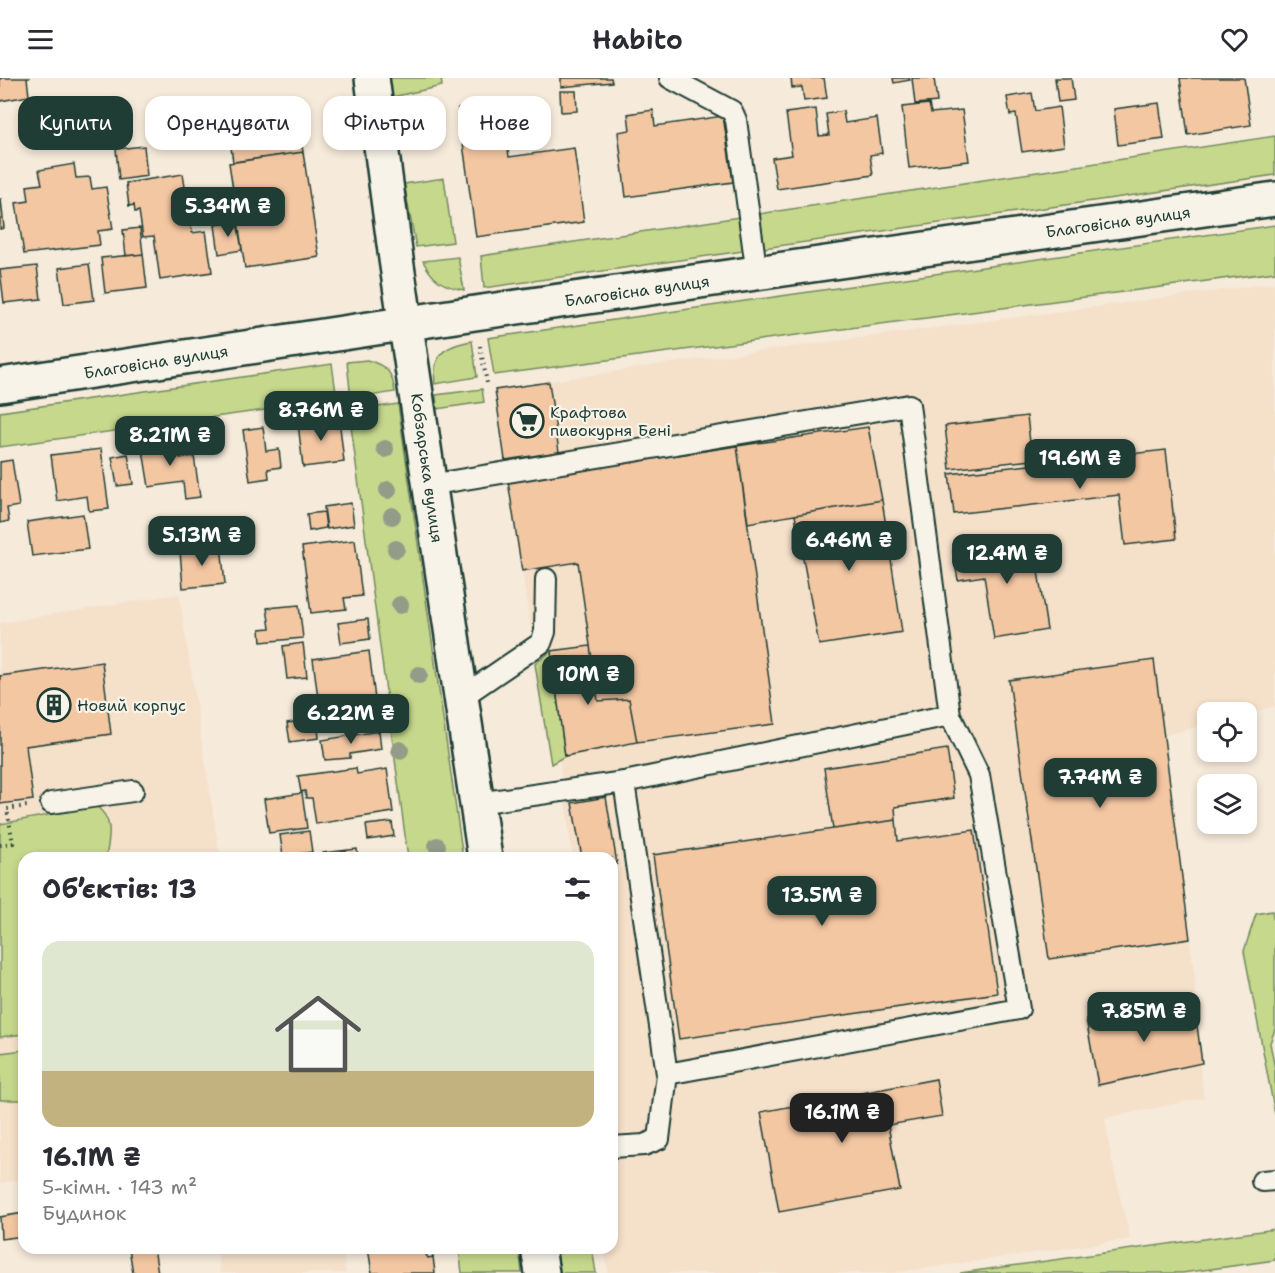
<!DOCTYPE html>
<html lang="uk">
<head>
<meta charset="utf-8">
<style>
  body { margin:0; font-family:"Shantell Sans",sans-serif; background:#f2f2f3; color:#2b2b33; height:100vh; display:flex; flex-direction:column; font-size:22px; white-space:nowrap }
  * { box-sizing:border-box; margin:0 }
  p { font-size:20px; color:#7c7c81 }
  .icon { flex:none; width:33px; height:33px; fill:none; stroke:currentColor; stroke-width:2; stroke-linecap:round; stroke-linejoin:round }
  .map { position:relative; flex:1; overflow:hidden }
  .side { position:absolute; left:18px; top:774px; width:600px; height:402px; display:flex; flex-direction:column; background:#fff; border-radius:18px; box-shadow:0 3px 9px #0003 }
  .side>* { flex:none }
  .banner { position:absolute; left:18px; top:18px; width:600px; height:54px; display:flex; gap:12px }
  .controls { position:absolute; left:1197px; top:624px; display:grid; gap:12px }
  .controls a { display:grid; place-items:center; width:60px; height:60px; border-radius:12px; background:#fff; box-shadow:0 3px 9px #0003; font-size:30px }
  .price { position:absolute; translate:-50% -51px; padding:0 14px; border-radius:12px; background:#1f3d34; color:#fff; font-size:20px; line-height:39px; filter:drop-shadow(0 2px 3px #0008) }
  .price::after { content:''; position:absolute; left:50%; top:36px; width:18px; height:14px; margin-left:-9px; background:inherit; clip-path:polygon(0 0,100% 0,50% 100%) }
  .price.active { background:#222; color:#fff }
  ul { padding:0; list-style:none }
  li { display:grid; align-content:center; gap:12px; height:318px; padding:0 24px }
  li+li { border-top:2px solid #e1e1e2 }
  li span { display:grid; place-items:center; height:186px; border-radius:18px; color:#555 }
  li>.icon { margin-inline-start:auto }
  span .icon { width:108px; height:108px; fill:#fffc; stroke-width:1 }
  li b { font-size:26px }
  h2 { display:flex; justify-content:space-between; align-items:center; height:72px; padding:0 24px; font-size:26px }
  .chip { padding:0 21px; border-radius:18px; background:#fff; box-shadow:0 3px 9px #0003; font-size:21px; line-height:54px }
  .chip.active { background:#1f3d34; color:#fff }
  header { display:flex; justify-content:space-between; align-items:center; height:78px; padding:0 24px; background:#fff; font-size:27px; font-weight:600 }
  .map>svg:first-child { display:block }
</style>
</head>
<body>
<header><svg class="icon" aria-label="menu" viewBox="0 0 24 24"><path d="M4 6h16M4 12h16M4 18h16"/></svg>Habito<svg class="icon" aria-label="heart" viewBox="0 0 24 24"><path d="M12 20l-8-8c-3-5 5-10 8-4 3-6 11-1 8 4z"/></svg></header>
<div class="map">
<svg width="1275" height="1195" viewBox="0 0 1275 1195">
  <rect width="100%" height="100%" fill="#f6eada"/>
  <filter id="ink" filterUnits="userSpaceOnUse"><feTurbulence type="fractalNoise" baseFrequency=".0167" numOctaves="2"/><feDisplacementMap in="SourceGraphic" scale="12" xChannelSelector="R" yChannelSelector="G"/><feConvolveMatrix kernelMatrix="1 2 1 2 8 2 1 2 1" color-interpolation-filters="sRGB"/></filter>
  <g filter="url(#ink)">
    <!-- built -->
    <path fill="#f5e0ca" d="M 1275,205 L 1275,628 L 1247,636 L 1208,634 L 1207,646 L 1162,658 L 1195,901 L 1196,960 L 1204,1020 L 1105,1040 L 1111,1079 L 1130,1161 L 892,1195 L 608,1195 L 604,1170 L 612,1170 L 612,780 L 573,780 L 549,609 L 548,571 L 532,559 L 495,312 L 677,284 Z
      M 179,516 L 220,780 L 24,780 L 24,1101 L 0,1105 L 0,545 Z
      M 217,1170 L 342,1170 L 346,1195 L 220,1195 Z"/>
    <!-- green -->
    <path fill="#c6d88c" stroke="#728a60" stroke-width="1.5" d="M 390,0 L 441,0 L 442,8 L 392,19 Z
      M 1275,58 L 1275,97 L 484,210 L 481,178 Z
      M 444,100 L 453,164 L 416,169 L 404,106 Z
      M 1275,147 L 1275,194 L 494,297 L 488,260 Z
      M 458,179 L 464,212 C 443,208 433,203 423,183 Z
      M 472,263 L 477,299 L 435,306 C 432,276 444,268 472,263 Z
      M 367,282 C 387,288 392,293 395,314 L 351,321 L 347,284 Z
      M 332,286 L 337,322 L 0,369 L 0,334 Z
      M 482,311 L 484,324 L 437,331 L 436,317 Z
      M 398,326 L 463,780 L 408,780 L 349,333 Z
      M 551,573 L 565,678 L 551,686 L 535,586 Z
      M 96,728 C 115,742 109,760 106,780 L 24,780 L 24,956 L 0,959 L 0,746 Z
      M 1272,833 L 1275,849 L 1275,951 L 1270,965 L 1275,991 L 1275,1036 L 1244,873 L 1256,836 Z
      M 24,972 L 24,1022 L 0,1022 L 0,975 Z
      M 1275,1151 L 1275,1182 L 1182,1195 L 960,1195 Z
      M 459,1170 L 519,1170 L 522,1195 L 462,1195 Z
      M 556,1170 L 592,1170 L 596,1195 L 560,1195 Z"/>
    <!-- building -->
    <path fill="#f4c7a3" stroke="#1f3d34" stroke-width="1.5" d="M 0,0 L 30,0 L 27,0 L 29,18 L 0,23 Z
      M 561,0 L 611,0 L 612,4 L 561,9 Z
      M 791,0 L 824,0 L 827,20 L 804,23 L 802,9 L 792,10 Z
      M 893,0 L 909,0 L 910,2 L 894,5 Z
      M 912,0 L 934,0 L 937,24 L 915,26 Z
      M 1055,0 L 1071,0 L 1074,22 L 1058,24 Z
      M 1180,0 L 1244,0 L 1251,47 L 1188,57 Z
      M 560,13 L 576,13 L 577,33 L 561,34 Z
      M 1032,15 L 1035,33 L 1059,29 L 1064,68 L 1022,74 L 1016,36 L 1010,37 L 1007,19 Z
      M 295,22 L 303,74 L 233,84 L 226,33 Z
      M 502,24 L 509,79 L 574,70 L 584,144 L 476,159 L 458,30 Z
      M 1159,25 L 1164,61 L 1118,67 L 1114,31 Z
      M 929,26 L 931,35 L 962,32 L 969,83 L 909,90 L 902,29 Z
      M 816,31 L 819,58 L 829,57 L 826,36 L 843,33 L 845,45 L 877,40 L 882,75 L 870,77 L 873,97 L 777,111 L 772,80 L 792,77 L 786,35 Z
      M 653,32 L 655,48 L 723,38 L 733,104 L 626,119 L 618,54 L 630,52 L 628,36 Z
      M 144,68 L 147,98 L 119,102 L 116,71 Z
      M 303,74 L 319,179 L 245,190 L 229,85 Z
      M 74,86 L 76,100 L 90,99 L 92,111 L 106,109 L 113,151 L 98,153 L 100,167 L 24,176 L 16,125 L 29,123 L 27,108 L 42,106 L 39,92 Z
      M 183,96 L 192,155 L 206,153 L 212,194 L 160,202 L 154,158 L 143,159 L 139,133 L 135,134 L 134,127 L 129,128 L 126,105 Z
      M 1,121 L 4,150 L 0,151 L 0,121 Z
      M 237,143 L 242,172 L 219,176 L 215,147 Z
      M 140,150 L 143,176 L 126,178 L 123,152 Z
      M 143,176 L 147,210 L 105,215 L 101,180 Z
      M 89,186 L 94,222 L 64,226 L 59,190 Z
      M 37,188 L 41,221 L 4,225 L 0,192 Z
      M 549,304 L 559,374 L 505,382 L 495,312 Z
      M 1027,338 L 1032,382 L 950,391 L 945,348 Z
      M 339,340 L 344,384 L 303,389 L 298,345 Z
      M 263,349 L 266,373 L 279,371 L 281,389 L 268,391 L 269,400 L 250,403 L 243,352 Z
      M 868,349 L 882,422 L 748,445 L 737,368 Z
      M 177,361 L 180,380 L 194,378 L 200,419 L 185,421 L 183,404 L 149,409 L 142,366 Z
      M 737,368 L 775,646 L 637,664 L 629,621 L 598,623 L 578,484 L 522,493 L 508,403 Z
      M 101,371 L 109,431 L 89,433 L 87,418 L 57,423 L 51,377 Z
      M 1166,372 L 1176,461 L 1125,467 L 1119,417 L 954,436 L 949,396 Z
      M 128,376 L 133,406 L 117,408 L 112,379 Z
      M 12,382 L 19,428 L 7,430 L 9,443 L 0,445 L 0,384 Z
      M 882,422 L 902,554 L 819,567 L 795,437 Z
      M 351,425 L 354,447 L 327,451 L 324,429 Z
      M 324,434 L 326,450 L 309,453 L 307,436 Z
      M 83,436 L 88,471 L 32,478 L 27,444 Z
      M 1033,460 L 1047,552 L 994,561 L 984,498 L 958,502 L 953,473 Z
      M 355,462 L 362,518 L 344,520 L 346,531 L 311,535 L 302,469 Z
      M 221,467 L 225,506 L 183,510 L 180,473 Z
      M 299,527 L 303,560 L 261,564 L 260,551 L 270,550 L 267,530 Z
      M 368,541 L 370,561 L 341,565 L 338,545 Z
      M 303,565 L 307,599 L 287,601 L 283,568 Z
      M 590,568 L 598,623 L 629,621 L 637,664 L 565,678 L 551,573 Z
      M 369,573 L 375,621 L 319,628 L 313,581 Z
      M 1154,582 L 1190,861 L 1049,881 L 1009,602 Z
      M 102,584 L 111,656 L 26,668 L 33,722 L 0,726 L 0,598 Z
      M 317,641 L 319,660 L 290,664 L 287,645 Z
      M 379,653 L 381,671 L 350,676 L 350,680 L 325,682 L 322,662 Z
      M 947,671 L 954,720 L 895,729 L 896,742 L 833,751 L 824,690 Z
      M 356,690 L 357,696 L 387,691 L 393,734 L 316,746 L 312,720 L 306,720 L 305,713 L 301,714 L 298,698 Z
      M 302,715 L 307,750 L 269,755 L 264,721 Z
      M 606,719 L 617,786 L 612,787 L 612,780 L 582,780 L 572,725 Z
      M 896,742 L 898,763 L 974,752 L 997,915 L 679,961 L 653,777 Z
      M 392,744 L 394,758 L 368,762 L 366,747 Z
      M 309,753 L 312,774 L 283,778 L 280,757 Z
      M 357,771 L 358,780 L 324,780 L 323,775 Z
      M 1194,925 L 1202,985 L 1098,1007 L 1086,941 Z
      M 936,1001 L 942,1038 L 888,1047 L 900,1112 L 779,1134 L 761,1034 Z
      M 24,1135 L 24,1158 L 1,1161 L 0,1139 Z
      M 129,1170 L 154,1170 L 158,1195 L 133,1195 Z
      M 368,1170 L 422,1170 L 428,1180 L 433,1179 L 435,1195 L 372,1195 Z"/>
    <g fill="none" stroke-linecap="round" stroke-linejoin="round">
      <defs>
        <path id="lane" d="M 670,0 L 732,33 L 736,42 L 757,197
          M 429,407 L 909,327 L 950,637
          M 462,619 L 541,565 L 545,554 L 546,501
          M 51,725 L 133,713
          M 477,725 L 624,704 L 950,637 L 979,697 L 1019,931 L 667,996 L 624,704
          M 612,1069 L 644,1067 L 659,1061 L 667,996
          M 1262,1103 L 1275,1102"/>
        <path id="street" d="M 372,0 L 396,181 L 485,780
          M 538,1170 L 542,1195"/>
        <path id="secondary" d="M 0,307 L 475,235 L 1275,121"/>
      </defs>
      <!-- lane casing -->
      <use href="#lane" stroke="#1f3d34" stroke-width="24"/>
      <!-- street casing -->
      <use href="#street" stroke="#1f3d34" stroke-width="38"/>
      <!-- secondary casing -->
      <use href="#secondary" stroke="#1f3d34" stroke-width="38"/>
      <!-- path -->
      <path stroke="#1f3d34" stroke-width="4" stroke-dasharray="1.5 4.5" stroke-linecap="butt" d="M 480,268 L 487,305
        M 0,767 L 13,765 L 7,731 L 27,728"/>
      <!-- lane -->
      <use href="#lane" stroke="#f7f3e8" stroke-width="20"/>
      <!-- street -->
      <use href="#street" stroke="#f7f3e8" stroke-width="33"/>
      <!-- secondary -->
      <use href="#secondary" stroke="#f7f3e8" stroke-width="33"/>
    </g>
    <!-- trees -->
    <g fill="#929c89">
      <circle cx="385" cy="371" r="9"/>
      <circle cx="388" cy="412" r="9"/>
      <circle cx="392" cy="438" r="9"/>
      <circle cx="396" cy="471" r="9"/>
      <circle cx="400" cy="527" r="9"/>
      <circle cx="419" cy="597" r="9"/>
      <circle cx="400" cy="672" r="9"/>
      <circle cx="437" cy="768" r="9"/>
    </g>
  </g>
  <!-- icons -->
  <defs>
    <symbol id="supermarket-ring" viewBox="-11 -11 22 22"><circle r="9.5" fill="#f7f3e8" stroke="#1f3d34" stroke-width="1.5"/><path d="M-6-5.5h2.5l.6 2H6L4.5 2H-2.5L-4.4-4H-6ZM-1.5 3.2a1.3 1.3 0 1 0 .1 0ZM3 3.2a1.3 1.3 0 1 0 .1 0Z" fill="#1f3d34"/></symbol>
    <symbol id="building-ring" viewBox="-11 -11 22 22"><circle r="9.5" fill="#f7f3e8" stroke="#1f3d34" stroke-width="1.5"/><path d="M-4-6H4V6H1V3H-1V6H-4ZM-2.5-4.3h1.7v1.8h-1.7ZM.8-4.3h1.7v1.8H.8ZM-2.5-1h1.7V.8h-1.7ZM.8-1h1.7V.8H.8Z" fill="#1f3d34"/></symbol>
  </defs>
  <g fill-rule="evenodd">
    <use href="#supermarket-ring" x="508" y="324" width="38" height="38"/>
    <use href="#building-ring" x="35" y="608" width="38" height="38"/>
  </g>
  <g text-anchor="middle" dominant-baseline="central" stroke-width="4.5" stroke-linejoin="round" paint-order="stroke">
    <!-- street labels -->
    <g font-size="16" fill="#1f3d34" stroke="#f7f3e8">
      <text transform="translate(1118 144) rotate(-8)">Благовісна вулиця</text>
      <text transform="translate(637 213) rotate(-8)">Благовісна вулиця</text>
      <text transform="translate(156 284) rotate(-9)">Благовісна вулиця</text>
      <text transform="translate(427 390) rotate(82)">Кобзарська вулиця</text>
    </g>
    <!-- poi labels -->
    <g font-size="16" fill="#1f3d34" stroke="#f7f3e8" text-anchor="start">
      <text x="550" y="334">Крафтова<tspan x="550" dy="18">пивокурня Бені</tspan></text>
      <text x="77" y="627">Новий корпус</text>
    </g>
  </g>
</svg>
<div class="controls">
<a><svg class="icon" aria-label="locate" viewBox="0 0 24 24"><circle cx="12" cy="12" r="6"/><path d="M12 2v4M12 18v4M2 12h4M18 12h4"/></svg></a>
<a><svg class="icon" aria-label="layers" viewBox="0 0 24 24"><path d="M12 4l9 5-9 5-9-5zM3 14l9 5 9-5"/></svg></a>
</div>
<b class="price" style="left:228px;top:160px">5.34M ₴</b>
<b class="price" style="left:321px;top:364px">8.76M ₴</b>
<b class="price" style="left:170px;top:389px">8.21M ₴</b>
<b class="price" style="left:1080px;top:412px">19.6M ₴</b>
<b class="price" style="left:202px;top:489px">5.13M ₴</b>
<b class="price" style="left:849px;top:494px">6.46M ₴</b>
<b class="price" style="left:1007px;top:507px">12.4M ₴</b>
<b class="price" style="left:588px;top:628px">10M ₴</b>
<b class="price" style="left:351px;top:667px">6.22M ₴</b>
<b class="price" style="left:1100px;top:731px">7.74M ₴</b>
<b class="price" style="left:822px;top:849px">13.5M ₴</b>
<b class="price" style="left:1144px;top:965px">7.85M ₴</b>
<b class="price active" style="left:842px;top:1066px">16.1M ₴</b>
<div class="banner">
<a class="chip active">Купити</a>
<a class="chip">Орендувати</a>
<a class="chip">Фільтри</a>
<a class="chip">Нове</a>
</div>
<section class="side">
<h2>Об’єктів: 13<svg class="icon" aria-label="filters" viewBox="0 0 24 24"><path d="M4 7h16M4 17h16"/><circle cx="9" cy="7" r="2"/><circle cx="15" cy="17" r="2"/></svg></h2>
<ul>
<li><span style="background:linear-gradient(#dfe7d0 70%,#c2b280 0)"><svg class="icon" aria-label="home" viewBox="0 0 24 24"><path d="M3 11l9-7 9 7M6 9v11h12V9"/></svg></span><div><b>16.1M ₴</b><p>5-кімн. · 143 m²</p><p>Будинок</p></div></li>
</ul>
</section>
</div>
</body>
</html>
